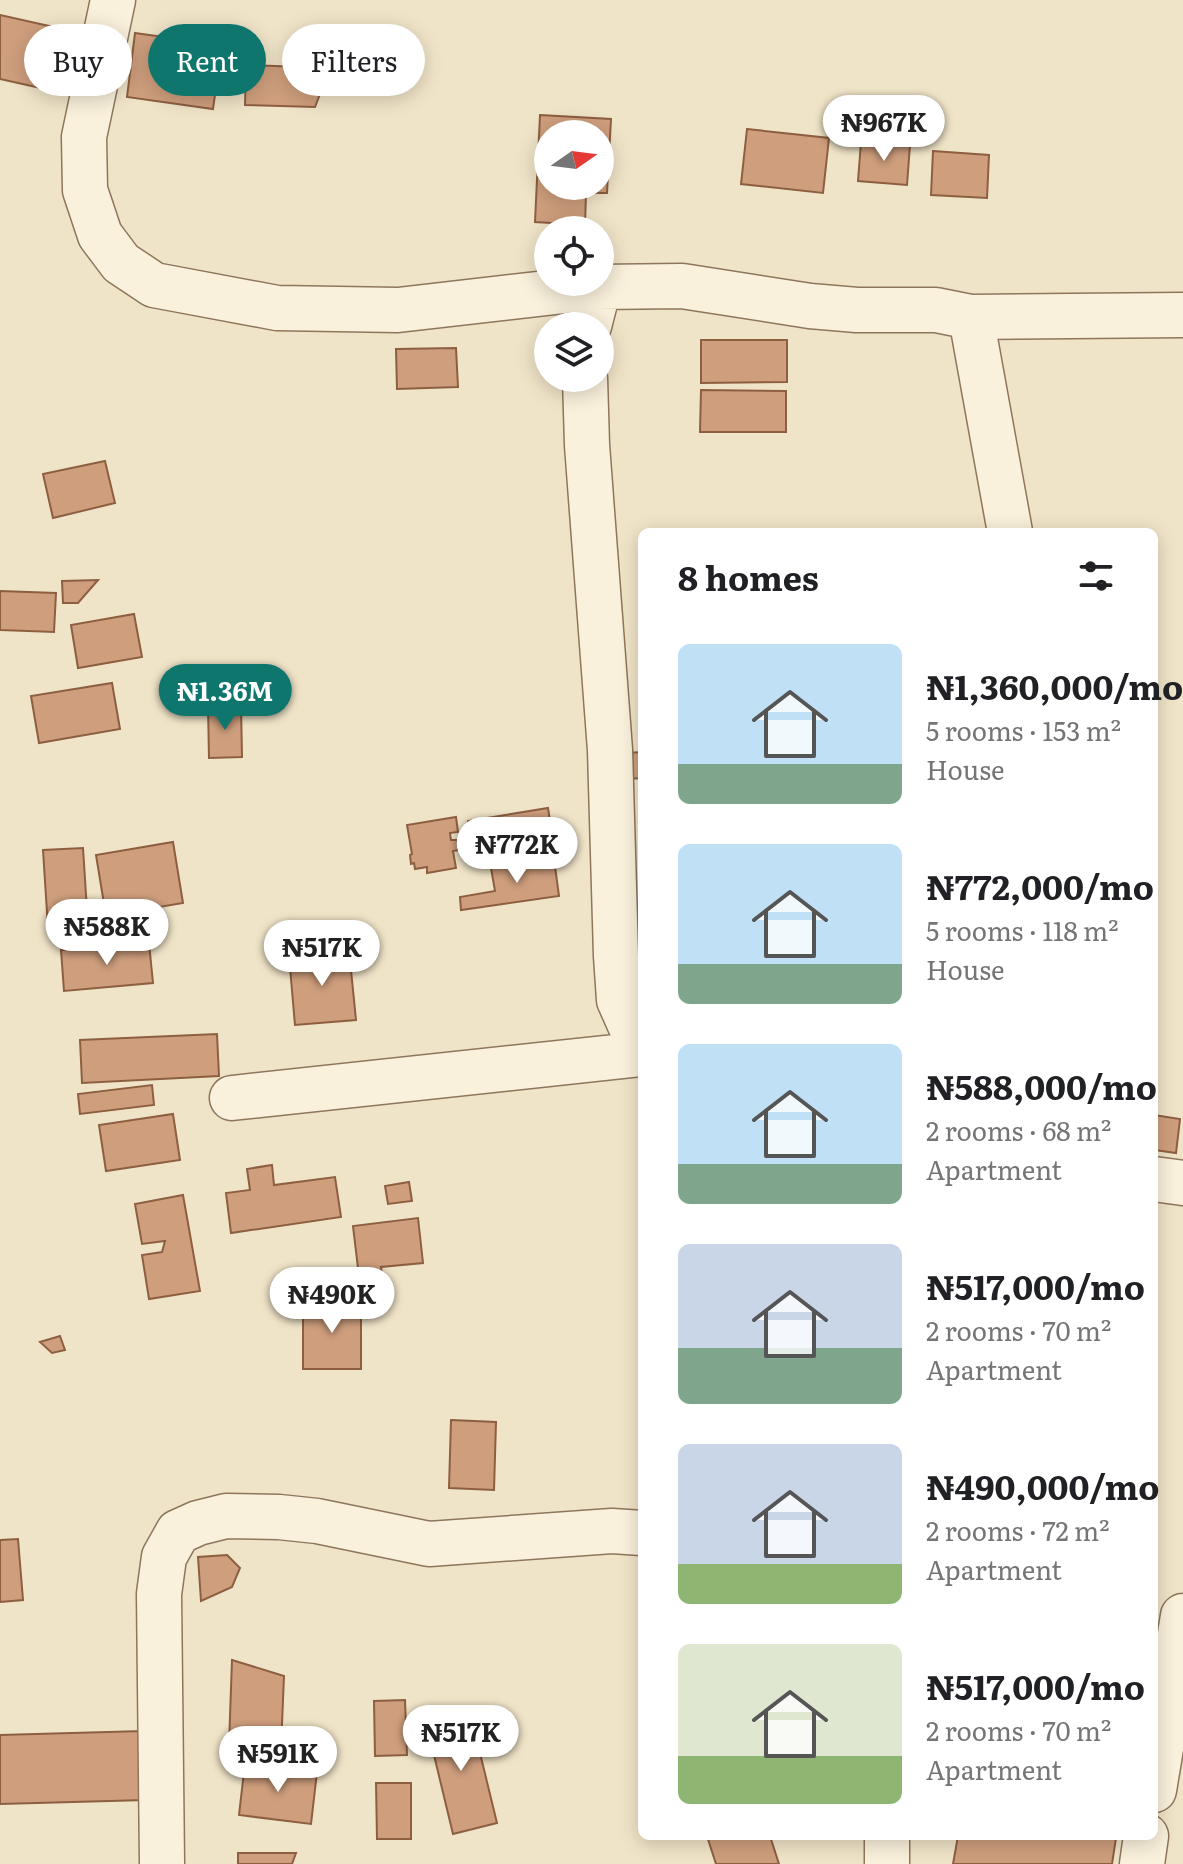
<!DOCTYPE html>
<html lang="en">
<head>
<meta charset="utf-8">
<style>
  body { margin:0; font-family:Literata,serif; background:#f6f6f6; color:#202124; height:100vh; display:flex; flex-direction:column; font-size:30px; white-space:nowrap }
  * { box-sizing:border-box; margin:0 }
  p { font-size:26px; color:#757577 }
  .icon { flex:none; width:44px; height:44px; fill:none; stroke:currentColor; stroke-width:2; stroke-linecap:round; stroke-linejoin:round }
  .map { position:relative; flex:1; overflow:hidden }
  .side { position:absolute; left:638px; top:528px; width:520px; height:1312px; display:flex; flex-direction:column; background:#fff; border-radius:12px; box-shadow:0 4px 20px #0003 }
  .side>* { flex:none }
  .banner { position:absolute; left:24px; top:24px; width:494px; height:72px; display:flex; gap:16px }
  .needle { width:52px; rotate:76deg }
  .controls { position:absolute; left:534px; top:120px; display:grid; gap:16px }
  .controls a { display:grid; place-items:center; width:80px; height:80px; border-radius:50%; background:#fff; box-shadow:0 4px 20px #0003; font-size:40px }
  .price { position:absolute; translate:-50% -68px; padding:0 18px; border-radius:28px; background:#fff; color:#222; font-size:26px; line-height:52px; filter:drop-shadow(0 2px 4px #0008) }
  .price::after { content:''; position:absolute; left:50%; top:48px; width:24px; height:18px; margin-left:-12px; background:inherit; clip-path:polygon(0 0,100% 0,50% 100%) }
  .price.current { background:#0f766e; color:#fff }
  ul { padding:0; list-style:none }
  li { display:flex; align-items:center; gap:24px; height:200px; padding:0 40px }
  li span { display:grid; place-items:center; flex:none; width:224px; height:160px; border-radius:12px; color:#555 }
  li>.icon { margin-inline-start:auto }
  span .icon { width:96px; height:96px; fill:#fffc; stroke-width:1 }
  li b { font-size:34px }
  h2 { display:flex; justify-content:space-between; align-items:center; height:96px; padding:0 40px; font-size:34px }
  .tag { padding:0 28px; border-radius:36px; background:#fff; box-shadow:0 4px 20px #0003; font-size:28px; line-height:72px }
  .tag.current { background:#0f766e; color:#fff }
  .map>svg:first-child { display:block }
</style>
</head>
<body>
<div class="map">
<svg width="1183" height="1864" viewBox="0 0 1183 1864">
  <rect width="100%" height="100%" fill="#f0e4c8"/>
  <!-- building -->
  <path fill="#cf9f7d" stroke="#8d5f41" stroke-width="2" fill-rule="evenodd" d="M 0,15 L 85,34 L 72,95 L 0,79 Z
    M 135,33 L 222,45 L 213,109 L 127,97 Z
    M 246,65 L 330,68 L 315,107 L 245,105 Z
    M 540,115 L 611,119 L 607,193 L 586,193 L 585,225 L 535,222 ZM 548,134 L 600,134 L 600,186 L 548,186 Z
    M 747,129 L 829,138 L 823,193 L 741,184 Z
    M 861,142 L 910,145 L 907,185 L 858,181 Z
    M 933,151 L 989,155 L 987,198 L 931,195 Z
    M 701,340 L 787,340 L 787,382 L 701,383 Z
    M 456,348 L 458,387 L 397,389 L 396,349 Z
    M 701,390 L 786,391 L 786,432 L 700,432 Z
    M 105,461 L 115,503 L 53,518 L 43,474 Z
    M 98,580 L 78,603 L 63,603 L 62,581 Z
    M 0,591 L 56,593 L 54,632 L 0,630 Z
    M 134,614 L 142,657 L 78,668 L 71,625 Z
    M 112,683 L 120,729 L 39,743 L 31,696 Z
    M 241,705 L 242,757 L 209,758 L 208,707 Z
    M 642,752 L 642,778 L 628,779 L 626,753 Z
    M 548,808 L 554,847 L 474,860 L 468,821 Z
    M 456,817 L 458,832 L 450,833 L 451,840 L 457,840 L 459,850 L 453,851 L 456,868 L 427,873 L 427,867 L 415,869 L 414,863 L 411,864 L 410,855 L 412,854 L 407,825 Z
    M 173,842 L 183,903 L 106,916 L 96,855 Z
    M 83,848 L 88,926 L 48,928 L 43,850 Z
    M 554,859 L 559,896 L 461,910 L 460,897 L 495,891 L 491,868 Z
    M 149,943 L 153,983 L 64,991 L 61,950 Z
    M 349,950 L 356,1020 L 295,1025 L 289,956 Z
    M 217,1034 L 219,1076 L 82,1083 L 80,1040 Z
    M 152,1085 L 154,1105 L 80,1114 L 78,1094 Z
    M 173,1114 L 180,1160 L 106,1171 L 99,1125 Z
    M 1154,1115 L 1180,1119 L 1176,1153 L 1154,1150 Z
    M 272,1165 L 274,1185 L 335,1177 L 341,1217 L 231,1233 L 226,1193 L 250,1190 L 247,1169 Z
    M 409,1182 L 412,1201 L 388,1204 L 385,1186 Z
    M 183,1195 L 200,1291 L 149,1299 L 142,1255 L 162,1252 L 165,1241 L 142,1244 L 135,1204 Z
    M 418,1218 L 423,1263 L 381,1267 L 383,1282 L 360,1285 L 353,1226 Z
    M 303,1301 L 361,1302 L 361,1369 L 303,1369 Z
    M 60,1336 L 65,1350 L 52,1353 L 40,1342 Z
    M 451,1420 L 496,1422 L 494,1490 L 449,1488 Z
    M 18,1539 L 23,1600 L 0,1602 L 0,1540 Z
    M 227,1555 L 240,1568 L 232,1587 L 201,1601 L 198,1557 Z
    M 232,1660 L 284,1676 L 281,1748 L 229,1745 Z
    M 405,1700 L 407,1755 L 375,1756 L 374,1701 Z
    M 470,1712 L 497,1823 L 453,1834 L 426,1722 Z
    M 143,1731 L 145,1800 L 0,1804 L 0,1735 Z
    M 245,1763 L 317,1772 L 311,1824 L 239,1815 Z
    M 376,1783 L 411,1783 L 411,1839 L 377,1839 Z
    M 707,1836 L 770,1836 L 779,1864 L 716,1864 Z
    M 958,1836 L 1102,1836 L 1116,1838 L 1112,1864 L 953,1864 Z
    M 238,1853 L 296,1853 L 292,1864 L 238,1864 Z"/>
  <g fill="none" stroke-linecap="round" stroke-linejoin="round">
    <defs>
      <path id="minor" d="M 113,0 L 84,137 L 85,190 L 100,235 L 121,263 L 154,285 L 277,308 L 398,310 L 599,287 L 682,286 L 810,306 L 857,310 L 936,310 L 971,317 L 1183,315
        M 971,317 L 1010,532
        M 589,326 L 599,287
        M 585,378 L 587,445 L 610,750 L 616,956 L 619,1000 L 631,1027 L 642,1044
        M 232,1098 L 642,1054
        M 1154,1179 L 1183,1183
        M 1154,1790 L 1183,1616
        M 887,1836 L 887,1864
        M 162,1864 L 159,1594 L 164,1557 L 178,1532 L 198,1523 L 226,1516 L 279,1517 L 317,1521 L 429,1544 L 612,1531 L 642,1533
        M 1142,1864 L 1146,1836"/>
    </defs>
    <!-- minor casing -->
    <use href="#minor" stroke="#8d765c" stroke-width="47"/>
    <!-- minor -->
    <use href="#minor" stroke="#faf1dc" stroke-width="44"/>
  </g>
</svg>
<div class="controls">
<a><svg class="needle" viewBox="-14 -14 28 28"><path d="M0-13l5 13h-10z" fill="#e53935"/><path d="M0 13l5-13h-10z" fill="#757577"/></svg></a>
<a><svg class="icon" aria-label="locate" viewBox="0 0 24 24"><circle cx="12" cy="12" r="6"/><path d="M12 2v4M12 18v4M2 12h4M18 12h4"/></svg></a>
<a><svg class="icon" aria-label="layers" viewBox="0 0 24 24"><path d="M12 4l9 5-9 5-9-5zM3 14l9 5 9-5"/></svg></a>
</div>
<b class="price" style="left:884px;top:163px">₦967K</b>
<b class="price current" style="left:225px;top:732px">₦1.36M</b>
<b class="price" style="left:517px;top:885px">₦772K</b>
<b class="price" style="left:107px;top:967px">₦588K</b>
<b class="price" style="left:322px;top:988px">₦517K</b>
<b class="price" style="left:332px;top:1335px">₦490K</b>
<b class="price" style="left:461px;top:1773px">₦517K</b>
<b class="price" style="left:278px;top:1794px">₦591K</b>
<div class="banner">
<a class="tag">Buy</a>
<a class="tag current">Rent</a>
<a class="tag">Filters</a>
</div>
<section class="side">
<h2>8 homes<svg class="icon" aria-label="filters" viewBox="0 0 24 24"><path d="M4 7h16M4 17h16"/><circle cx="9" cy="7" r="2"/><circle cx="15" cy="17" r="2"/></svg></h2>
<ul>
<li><span style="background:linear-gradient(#bfe0f5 75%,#7fa58c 0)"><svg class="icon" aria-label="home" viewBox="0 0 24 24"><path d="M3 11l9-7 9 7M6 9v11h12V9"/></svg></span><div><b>₦1,360,000/mo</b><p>5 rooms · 153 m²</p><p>House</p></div></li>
<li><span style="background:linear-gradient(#bfe0f5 75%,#7fa58c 0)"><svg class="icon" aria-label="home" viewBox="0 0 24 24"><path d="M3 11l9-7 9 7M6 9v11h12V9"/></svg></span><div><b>₦772,000/mo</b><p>5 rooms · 118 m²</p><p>House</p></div></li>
<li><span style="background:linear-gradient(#bfe0f5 75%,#7fa58c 0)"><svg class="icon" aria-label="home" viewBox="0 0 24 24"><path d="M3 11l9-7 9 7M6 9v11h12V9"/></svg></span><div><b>₦588,000/mo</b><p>2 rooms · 68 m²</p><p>Apartment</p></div></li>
<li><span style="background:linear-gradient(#c9d6e8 65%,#7fa58c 0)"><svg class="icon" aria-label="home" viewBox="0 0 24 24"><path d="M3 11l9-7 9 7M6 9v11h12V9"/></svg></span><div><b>₦517,000/mo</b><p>2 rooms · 70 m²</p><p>Apartment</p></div></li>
<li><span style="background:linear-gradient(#c9d6e8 75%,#8fb573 0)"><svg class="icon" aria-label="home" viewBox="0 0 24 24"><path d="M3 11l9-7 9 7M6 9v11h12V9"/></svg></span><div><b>₦490,000/mo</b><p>2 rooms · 72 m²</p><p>Apartment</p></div></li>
<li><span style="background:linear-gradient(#dfe7d0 70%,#8fb573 0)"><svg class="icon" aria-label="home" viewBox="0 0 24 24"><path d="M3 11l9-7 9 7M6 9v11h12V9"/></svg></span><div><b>₦517,000/mo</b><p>2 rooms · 70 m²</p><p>Apartment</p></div></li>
</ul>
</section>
</div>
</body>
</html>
